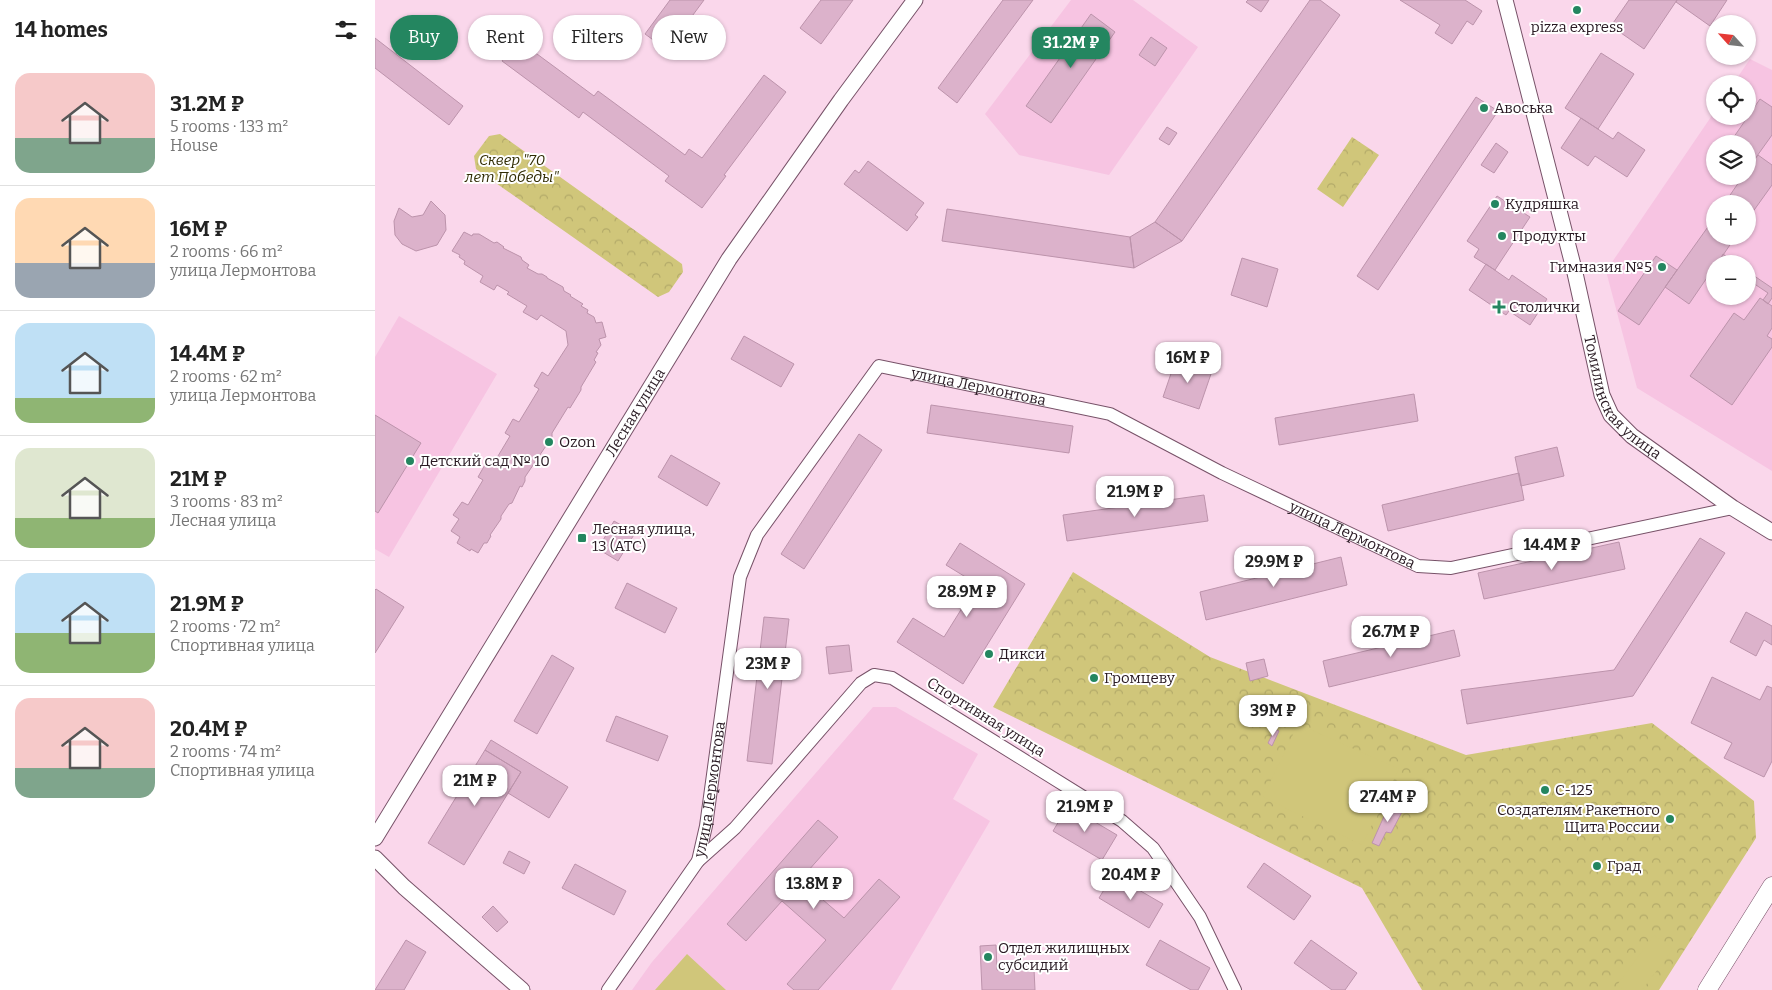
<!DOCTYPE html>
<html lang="en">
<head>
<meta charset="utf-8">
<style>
  body { margin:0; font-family:Bitter,serif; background:#f2f2f2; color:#222; height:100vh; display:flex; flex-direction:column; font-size:19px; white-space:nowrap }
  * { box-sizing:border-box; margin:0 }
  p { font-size:16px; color:#767676 }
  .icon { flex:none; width:28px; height:28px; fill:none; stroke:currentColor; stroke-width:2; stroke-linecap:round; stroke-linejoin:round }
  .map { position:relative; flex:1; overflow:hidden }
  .details { display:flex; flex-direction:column; background:#fff; width:375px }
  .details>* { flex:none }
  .top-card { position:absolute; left:15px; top:15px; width:475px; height:45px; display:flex; gap:10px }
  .needle { width:32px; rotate:297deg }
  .controls { position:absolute; left:1331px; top:15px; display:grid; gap:10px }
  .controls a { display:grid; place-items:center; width:50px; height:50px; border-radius:50%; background:#fff; box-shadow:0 1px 4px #0004; font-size:25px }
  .price { position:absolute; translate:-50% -42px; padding:0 11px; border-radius:10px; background:#fff; color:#222; font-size:16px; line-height:32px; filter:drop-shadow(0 1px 2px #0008) }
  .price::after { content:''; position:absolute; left:50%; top:30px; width:15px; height:11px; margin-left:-8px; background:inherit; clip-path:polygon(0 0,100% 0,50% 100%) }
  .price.active { background:#248660; color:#fff }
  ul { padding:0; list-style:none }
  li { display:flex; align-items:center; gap:15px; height:125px; padding:0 15px }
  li+li { border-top:1px solid #e0e0e0 }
  li span { display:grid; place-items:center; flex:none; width:140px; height:100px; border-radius:15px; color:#555 }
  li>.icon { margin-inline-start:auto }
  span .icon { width:60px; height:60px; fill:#fffc; stroke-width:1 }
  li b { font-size:21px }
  h2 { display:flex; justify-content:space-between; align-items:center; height:60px; padding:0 15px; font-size:21px }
  .chip { padding:0 18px; border-radius:22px; background:#fff; box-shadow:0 1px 4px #0004; font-size:18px; line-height:45px }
  .chip.active { background:#248660; color:#fff }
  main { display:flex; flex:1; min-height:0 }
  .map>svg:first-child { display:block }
</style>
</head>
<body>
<main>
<section class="details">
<h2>14 homes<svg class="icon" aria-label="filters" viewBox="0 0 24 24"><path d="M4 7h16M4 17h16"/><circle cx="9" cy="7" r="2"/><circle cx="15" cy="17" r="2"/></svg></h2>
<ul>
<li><span style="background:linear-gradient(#f6c9c9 65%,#7fa58c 0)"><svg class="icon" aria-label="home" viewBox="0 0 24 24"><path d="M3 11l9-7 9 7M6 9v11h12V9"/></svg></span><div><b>31.2M ₽</b><p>5 rooms · 133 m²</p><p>House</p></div></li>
<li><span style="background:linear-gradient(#ffd9b3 65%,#9aa5b1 0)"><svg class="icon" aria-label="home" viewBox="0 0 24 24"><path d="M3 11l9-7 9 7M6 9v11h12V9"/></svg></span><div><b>16M ₽</b><p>2 rooms · 66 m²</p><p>улица Лермонтова</p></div></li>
<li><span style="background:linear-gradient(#bfe0f5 75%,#8fb573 0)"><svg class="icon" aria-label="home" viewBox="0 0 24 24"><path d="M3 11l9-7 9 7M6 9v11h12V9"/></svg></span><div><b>14.4M ₽</b><p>2 rooms · 62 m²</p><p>улица Лермонтова</p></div></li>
<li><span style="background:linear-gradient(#dfe7d0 70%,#8fb573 0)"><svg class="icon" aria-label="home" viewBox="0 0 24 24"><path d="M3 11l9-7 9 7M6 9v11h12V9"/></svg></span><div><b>21M ₽</b><p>3 rooms · 83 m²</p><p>Лесная улица</p></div></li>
<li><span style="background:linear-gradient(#bfe0f5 60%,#8fb573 0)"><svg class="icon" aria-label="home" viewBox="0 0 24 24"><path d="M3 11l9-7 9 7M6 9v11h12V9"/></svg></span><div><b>21.9M ₽</b><p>2 rooms · 72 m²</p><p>Спортивная улица</p></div></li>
<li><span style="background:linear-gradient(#f6c9c9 70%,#7fa58c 0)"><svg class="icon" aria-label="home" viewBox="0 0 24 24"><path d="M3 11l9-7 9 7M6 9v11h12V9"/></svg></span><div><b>20.4M ₽</b><p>2 rooms · 74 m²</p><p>Спортивная улица</p></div></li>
</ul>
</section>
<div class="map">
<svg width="1397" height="990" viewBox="0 0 1397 990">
  <defs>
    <pattern id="park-crowns" width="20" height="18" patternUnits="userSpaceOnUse" patternTransform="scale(1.25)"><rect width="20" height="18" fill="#d0c67a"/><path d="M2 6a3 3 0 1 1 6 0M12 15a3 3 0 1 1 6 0" fill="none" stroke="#b3aa69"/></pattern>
  </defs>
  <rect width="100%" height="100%" fill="#fad7eb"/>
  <!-- built -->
  <path fill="#f7c4e2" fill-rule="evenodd" d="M 696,0 L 758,0 L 823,47 L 734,175 L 644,155 L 610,114 Z
    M 1375,59 L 1397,70 L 1397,471 L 1262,388 L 1231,271 L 1340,111 L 1340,116 L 1372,116 L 1372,84 L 1358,84 ZM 1340,144 L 1372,144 L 1372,176 L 1340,176 ZM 1340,204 L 1372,204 L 1372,236 L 1340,236 ZM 1340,264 L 1372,264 L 1372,296 L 1340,296 Z
    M 24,316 L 122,374 L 14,557 L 0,549 L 0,357 Z
    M 498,707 L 521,707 L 603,754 L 578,799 L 615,821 L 516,990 L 257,990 L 277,962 Z"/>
  <!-- park -->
  <path fill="url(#park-crowns)" d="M 125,134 L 307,264 L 308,272 L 294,292 L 283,297 L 101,169 L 99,156 L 114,136 Z
    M 977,137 L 1004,155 L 968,207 L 942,189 Z
    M 698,572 L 835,657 L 1091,755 L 1277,723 L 1379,801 L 1381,838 L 1284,990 L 1047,990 L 987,888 L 618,707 Z"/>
  <!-- garden -->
  <path fill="#d0c67a" d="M 923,724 L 1024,769 L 987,845 L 888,797 Z
    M 1279,935 L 1298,949 L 1267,990 L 1249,990 L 1242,985 Z
    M 312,954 L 351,990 L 280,990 Z"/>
  <!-- building -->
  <path fill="#dcb2cb" stroke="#bc93ab" d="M 295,0 L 329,0 L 292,50 L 270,34 Z
    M 446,0 L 478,0 L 446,44 L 425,28 Z
    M 628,0 L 658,0 L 582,103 L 563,88 Z
    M 873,0 L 894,0 L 886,12 L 871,2 Z
    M 935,0 L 945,0 L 965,15 L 807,241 L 780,222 Z
    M 1025,0 L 1090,0 L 1107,11 L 1098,25 L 1092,21 L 1077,44 L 1060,33 L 1065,25 Z
    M 1254,0 L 1302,0 L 1269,49 L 1236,26 Z
    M 1302,0 L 1352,0 L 1335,26 L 1301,2 Z
    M 716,14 L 740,32 L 676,123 L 651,106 Z
    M 776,37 L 792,48 L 780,66 L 764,55 Z
    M 0,38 L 88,106 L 74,125 L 0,68 Z
    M 143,40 L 219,96 L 223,91 L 310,155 L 314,149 L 327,158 L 389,75 L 411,92 L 349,175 L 351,176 L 327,208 L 290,181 L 294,176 L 208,112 L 204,118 L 127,61 Z
    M 1226,53 L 1259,74 L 1223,129 L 1190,108 Z
    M 1101,97 L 1123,111 L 1003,290 L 982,276 Z
    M 1385,99 L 1397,107 L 1397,135 L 1372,170 L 1372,144 L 1354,144 Z
    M 1206,118 L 1238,139 L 1243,132 L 1270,150 L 1252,177 L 1220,156 L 1213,166 L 1186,148 Z
    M 792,127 L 802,133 L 794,145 L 784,139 Z
    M 1121,143 L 1133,152 L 1119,173 L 1106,165 Z
    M 1383,155 L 1397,165 L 1397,185 L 1372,220 L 1372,204 L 1349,204 L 1368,176 L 1372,176 L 1372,170 Z
    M 493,161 L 549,203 L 540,215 L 543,217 L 532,231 L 469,184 L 480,170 L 484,173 Z
    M 1122,196 L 1155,217 L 1120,270 L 1099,257 L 1104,249 L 1092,241 Z
    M 56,201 L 70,215 L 71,230 L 62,245 L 41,251 L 27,244 L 20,235 L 19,221 L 24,208 L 37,217 L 48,215 Z
    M 572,209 L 755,237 L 759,268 L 567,241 Z
    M 1340,217 L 1340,236 L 1361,236 L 1342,264 L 1340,264 L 1340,266 L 1314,304 L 1290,287 Z
    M 780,222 L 807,241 L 759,268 L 755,237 Z
    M 89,232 L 97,236 L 98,234 L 104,234 L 119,243 L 122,242 L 129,247 L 128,248 L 146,257 L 147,260 L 154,265 L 152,268 L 163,274 L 167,274 L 172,277 L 172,278 L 188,287 L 189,291 L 196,295 L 195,296 L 208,304 L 206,306 L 213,310 L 212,313 L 219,317 L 221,323 L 227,322 L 231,337 L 224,339 L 226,345 L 221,352 L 223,353 L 219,360 L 221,362 L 206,387 L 206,390 L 195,408 L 193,407 L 177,433 L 177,437 L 150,477 L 150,481 L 147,487 L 145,486 L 137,503 L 134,504 L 126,516 L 126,519 L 115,535 L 116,536 L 112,543 L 109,543 L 103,553 L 96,549 L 95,551 L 82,543 L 85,537 L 76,531 L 84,519 L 78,515 L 87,502 L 93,505 L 108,480 L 103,477 L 111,463 L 117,466 L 135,436 L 130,433 L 138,419 L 144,422 L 164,389 L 159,386 L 167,372 L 173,376 L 193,345 L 191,331 L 166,315 L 162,320 L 148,312 L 152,306 L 132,294 L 134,292 L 122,285 L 119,290 L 105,282 L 108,276 L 89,264 L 90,261 L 84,257 L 85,255 L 77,251 Z
    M 1348,254 L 1362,264 L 1350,264 L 1345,260 Z
    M 1281,256 L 1302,270 L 1264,325 L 1243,311 Z
    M 867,258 L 903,269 L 892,307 L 856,295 Z
    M 1111,264 L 1134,280 L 1137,275 L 1172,299 L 1155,325 L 1134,311 L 1131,315 L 1094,290 Z
    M 1372,271 L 1397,288 L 1397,298 L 1393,304 L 1388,300 L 1393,293 L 1372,279 Z
    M 1385,298 L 1397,306 L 1397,328 L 1392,336 L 1397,339 L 1397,347 L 1357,405 L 1315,376 L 1359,313 L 1369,320 Z
    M 369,336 L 419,364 L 406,387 L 356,359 Z
    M 801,359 L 837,371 L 824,409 L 788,397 Z
    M 1039,394 L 1043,421 L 904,445 L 900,418 Z
    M 556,405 L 698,426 L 694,453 L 552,433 Z
    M 0,415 L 46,443 L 3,513 L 0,511 Z
    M 484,434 L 507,450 L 429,569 L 406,554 Z
    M 1182,447 L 1189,476 L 1146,486 L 1140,457 Z
    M 296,455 L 345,483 L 332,506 L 283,477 Z
    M 1144,473 L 1149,500 L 1013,531 L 1007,505 Z
    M 829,495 L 833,521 L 692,541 L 688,515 Z
    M 239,521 L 260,533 L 243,561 L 223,549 Z
    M 1325,538 L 1350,553 L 1258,696 L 1092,724 L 1086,690 L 1239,670 Z
    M 1244,542 L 1250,569 L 1109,599 L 1103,573 Z
    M 585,543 L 650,584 L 588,684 L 522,642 L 538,618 L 569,637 L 602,584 L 571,565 Z
    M 966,557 L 972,585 L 831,620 L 825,592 Z
    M 252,583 L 302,608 L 290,633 L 240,608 Z
    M 1,589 L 29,607 L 0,653 L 0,590 Z
    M 1371,612 L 1397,626 L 1397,645 L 1389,640 L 1381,656 L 1355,642 Z
    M 389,617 L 414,619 L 397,764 L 372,761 Z
    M 1079,630 L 1085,656 L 954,687 L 948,661 Z
    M 474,645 L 477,671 L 454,674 L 451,647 Z
    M 177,655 L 199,668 L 162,734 L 139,721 Z
    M 889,659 L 893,676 L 875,681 L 871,663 Z
    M 1337,677 L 1385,700 L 1392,686 L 1397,688 L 1397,761 L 1389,777 L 1349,758 L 1357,743 L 1316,723 Z
    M 241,716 L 293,736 L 283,761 L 231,741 Z
    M 900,729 L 904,731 L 897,746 L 893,743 Z
    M 116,740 L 193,787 L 174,818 L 133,793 L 146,772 L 110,750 Z
    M 110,750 L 146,772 L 89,865 L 53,843 Z
    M 1015,803 L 1028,810 L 1016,833 L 1011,832 L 1004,846 L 997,843 Z
    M 693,806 L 742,835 L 727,860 L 678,831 Z
    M 443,820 L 463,837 L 425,880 L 469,918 L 504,879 L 525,897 L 443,990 L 419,990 L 412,984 L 451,940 L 407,901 L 371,941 L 352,924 Z
    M 134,851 L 155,862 L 149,874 L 128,863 Z
    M 889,863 L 936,896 L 919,920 L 872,887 Z
    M 200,864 L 251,891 L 239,915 L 187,888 Z
    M 738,875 L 788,904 L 774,928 L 724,898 Z
    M 118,906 L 133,922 L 122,932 L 107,917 Z
    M 31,940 L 51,952 L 29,990 L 0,990 Z
    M 785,940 L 835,968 L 823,990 L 816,990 L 771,965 Z
    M 936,940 L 982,973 L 970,990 L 957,990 L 919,963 Z
    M 621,945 L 622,970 L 659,969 L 660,990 L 607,990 L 605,946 Z"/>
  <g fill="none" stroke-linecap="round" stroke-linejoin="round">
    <defs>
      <g id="minor">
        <path d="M 323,861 L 360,828 L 486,683 L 499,675 L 517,678 L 747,821 L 778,848 L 825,917 L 860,990"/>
        <path id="s1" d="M 233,990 L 323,861 L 331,826 L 365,577 L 382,535 L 504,366 L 735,414 L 847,473 L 1043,566 L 1076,568 L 1358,508"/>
      </g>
      <g id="tertiary">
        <path id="s2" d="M 1130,0 L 1200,273 L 1227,395 L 1236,415 L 1257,436 L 1358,508 L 1397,532"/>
        <path id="s3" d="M 0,838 L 354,259 L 466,100 L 540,0"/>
        <path d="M 0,858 L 29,887 L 147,990"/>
      </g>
      <path id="secondary" d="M 1332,990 L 1397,886"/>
    </defs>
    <!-- minor casing -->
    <use href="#minor" stroke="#775268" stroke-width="14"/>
    <!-- tertiary casing -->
    <use href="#tertiary" stroke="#775268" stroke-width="17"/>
    <!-- secondary casing -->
    <use href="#secondary" stroke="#775268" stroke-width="19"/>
    <!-- minor -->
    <use href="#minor" stroke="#fff" stroke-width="12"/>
    <!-- tertiary -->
    <use href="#tertiary" stroke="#fff" stroke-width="15"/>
    <!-- secondary -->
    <use href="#secondary" stroke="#fff" stroke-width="18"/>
  </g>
  <!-- markers -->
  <g fill="#248660" stroke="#fff" stroke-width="2">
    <circle cx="1202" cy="10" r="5"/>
    <circle cx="1109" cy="108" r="5"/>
    <circle cx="1120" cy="204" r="5"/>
    <circle cx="1127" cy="236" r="5"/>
    <circle cx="1287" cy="267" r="5"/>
    <path d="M1121.5 299.5h5v5h5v5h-5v5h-5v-5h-5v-5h5z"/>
    <circle cx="174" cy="442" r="5"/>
    <circle cx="35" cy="461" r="5"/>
    <rect x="202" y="533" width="10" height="10" rx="2.5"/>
    <circle cx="614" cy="654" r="5"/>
    <circle cx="719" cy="678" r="5"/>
    <circle cx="1170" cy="790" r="5"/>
    <circle cx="1295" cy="819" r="5"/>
    <circle cx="1222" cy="866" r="5"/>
    <circle cx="613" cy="957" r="5"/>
  </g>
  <g text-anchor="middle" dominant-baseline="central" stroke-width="4" stroke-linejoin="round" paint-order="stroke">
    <!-- poi labels -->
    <g font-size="15" fill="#291a23" stroke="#fff" text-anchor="start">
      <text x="1202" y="27" text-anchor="middle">pizza express</text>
      <text x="1119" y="108">Авоська</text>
      <text x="1130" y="204">Кудряшка</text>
      <text x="1137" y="236">Продукты</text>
      <text x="1277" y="267" text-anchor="end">Гимназия №5</text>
      <text x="1134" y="307">Столички</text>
      <text x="184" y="442">Ozon</text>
      <text x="45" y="461">Детский сад № 10</text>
      <text x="217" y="529">Лесная улица,<tspan x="217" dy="17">13 (АТС)</tspan></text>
      <text x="624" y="654">Дикси</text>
      <text x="729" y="678">Громцеву</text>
      <text x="1180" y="790">С-125</text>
      <text x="1285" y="810" text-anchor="end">Создателям Ракетного<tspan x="1285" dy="17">Щита России</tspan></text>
      <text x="1232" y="866">Град</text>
      <text x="623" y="948">Отдел жилищных<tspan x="623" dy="17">субсидий</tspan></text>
    </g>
    <!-- park labels -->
    <g font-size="15" font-style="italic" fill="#312c04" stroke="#fff">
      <text x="137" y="160">Сквер "70<tspan x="137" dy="17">лет Победы"</tspan></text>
    </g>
    <!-- street labels -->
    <g font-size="15" fill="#291a23" stroke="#fff">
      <text stroke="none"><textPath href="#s1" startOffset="800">улица Лермонтова</textPath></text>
      <text stroke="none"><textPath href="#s2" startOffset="419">Томилинская улица</textPath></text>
      <text stroke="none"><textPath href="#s3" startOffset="499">Лесная улица</textPath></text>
      <text stroke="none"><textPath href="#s1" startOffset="1205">улица Лермонтова</textPath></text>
      <text transform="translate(611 717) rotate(32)">Спортивная улица</text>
      <text stroke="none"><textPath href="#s1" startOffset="230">улица Лермонтова</textPath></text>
    </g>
  </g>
</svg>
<div class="controls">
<a><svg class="needle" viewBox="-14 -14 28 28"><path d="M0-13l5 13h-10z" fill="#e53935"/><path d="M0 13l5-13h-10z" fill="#767676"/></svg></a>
<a><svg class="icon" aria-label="locate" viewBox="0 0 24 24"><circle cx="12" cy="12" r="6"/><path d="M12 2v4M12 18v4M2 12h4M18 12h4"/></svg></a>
<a><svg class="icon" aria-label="layers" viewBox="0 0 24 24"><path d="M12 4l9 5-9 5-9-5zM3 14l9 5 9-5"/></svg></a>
<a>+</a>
<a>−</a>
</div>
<b class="price active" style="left:696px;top:69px">31.2M ₽</b>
<b class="price" style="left:813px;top:384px">16M ₽</b>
<b class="price" style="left:760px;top:518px">21.9M ₽</b>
<b class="price" style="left:1177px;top:571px">14.4M ₽</b>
<b class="price" style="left:899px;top:588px">29.9M ₽</b>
<b class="price" style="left:592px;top:618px">28.9M ₽</b>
<b class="price" style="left:1016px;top:658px">26.7M ₽</b>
<b class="price" style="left:393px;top:690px">23M ₽</b>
<b class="price" style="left:898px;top:737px">39M ₽</b>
<b class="price" style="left:100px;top:807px">21M ₽</b>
<b class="price" style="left:1013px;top:823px">27.4M ₽</b>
<b class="price" style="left:710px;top:833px">21.9M ₽</b>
<b class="price" style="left:756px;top:901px">20.4M ₽</b>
<b class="price" style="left:439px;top:910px">13.8M ₽</b>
<div class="top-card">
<a class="chip active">Buy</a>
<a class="chip">Rent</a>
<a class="chip">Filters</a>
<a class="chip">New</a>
</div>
</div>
</main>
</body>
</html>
